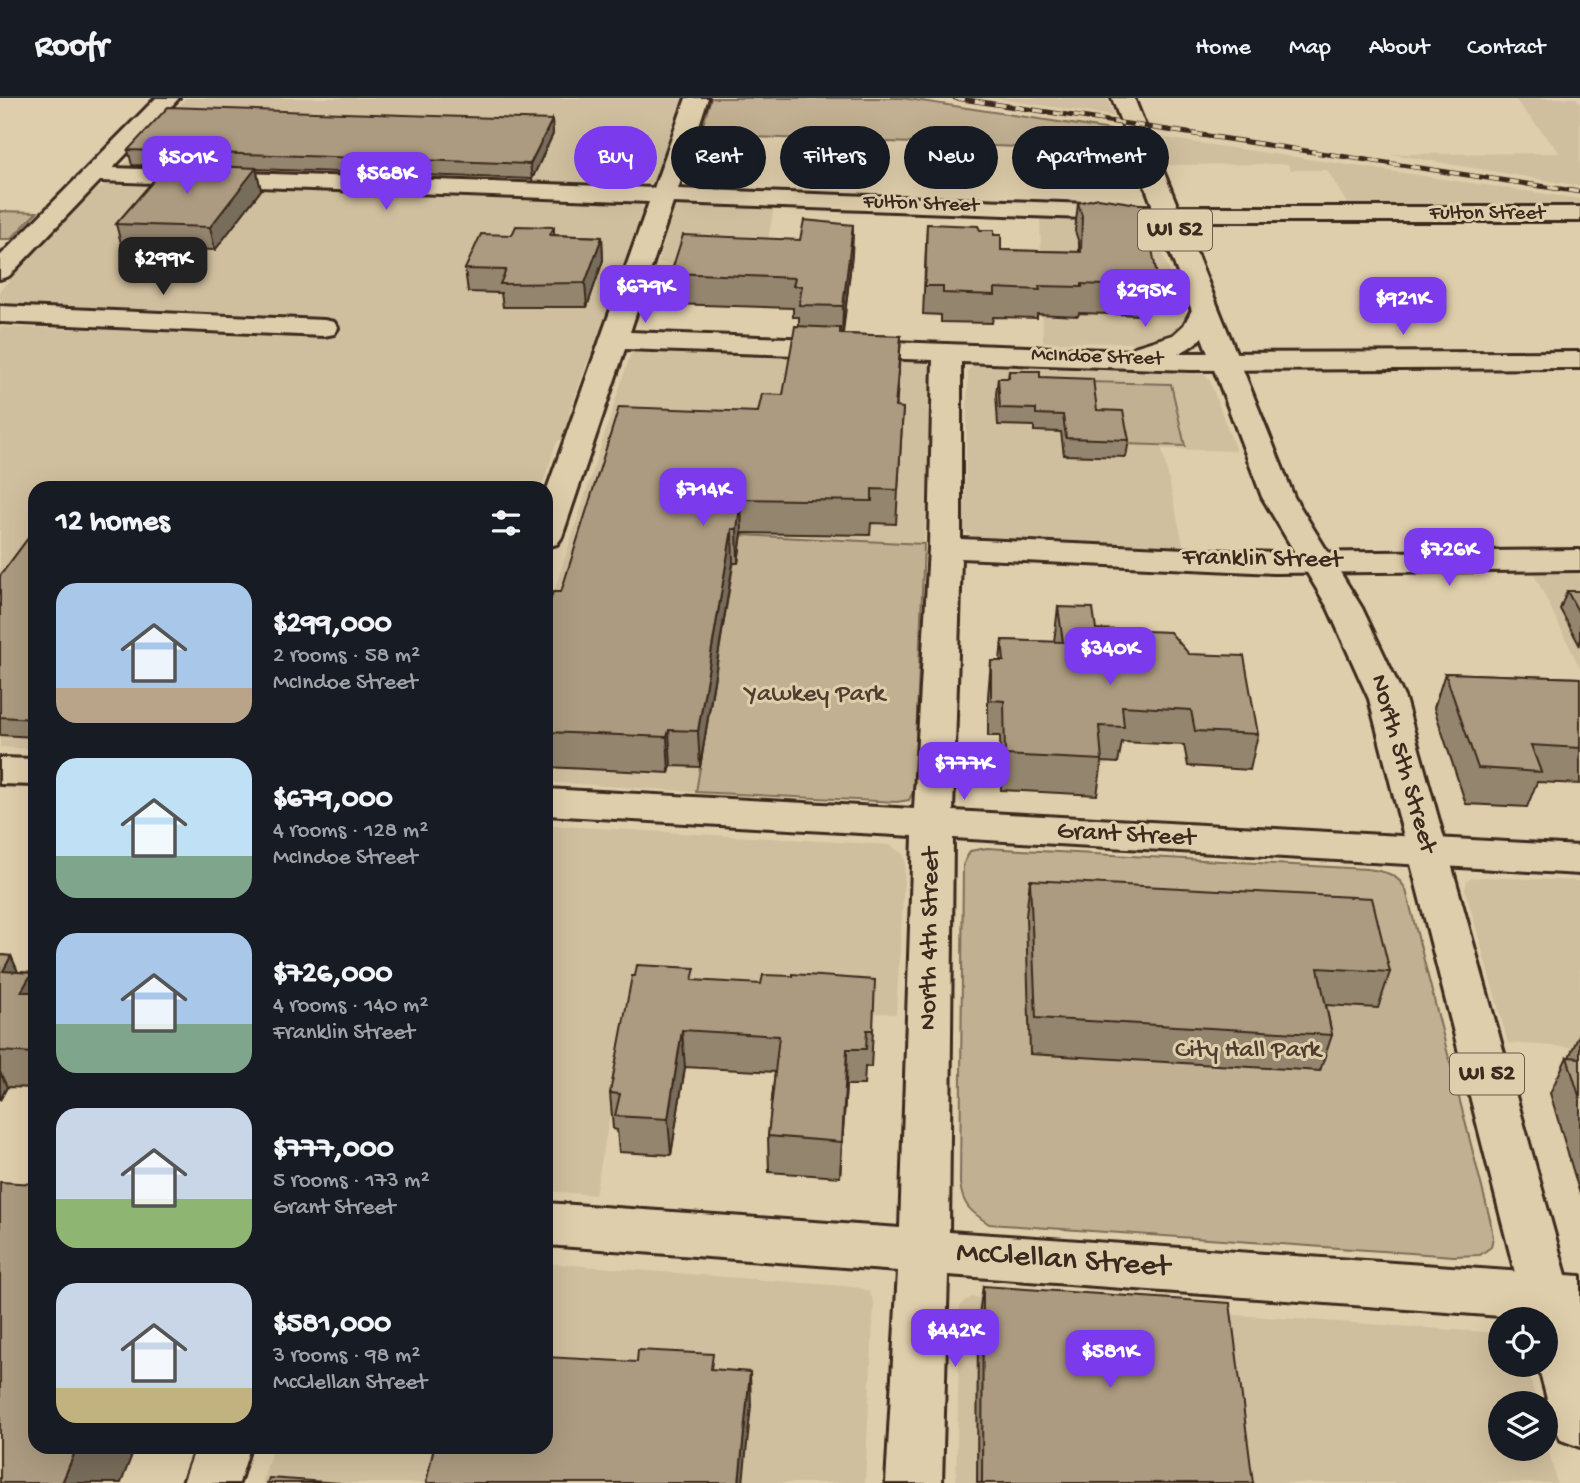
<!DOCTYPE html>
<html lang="en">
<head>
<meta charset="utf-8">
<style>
  body { margin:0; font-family:"Gochi Hand",sans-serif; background:#242831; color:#f1f3f6; height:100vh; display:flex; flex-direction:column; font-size:26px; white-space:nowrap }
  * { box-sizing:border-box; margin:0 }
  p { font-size:23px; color:#9ea1a6 }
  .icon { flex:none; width:38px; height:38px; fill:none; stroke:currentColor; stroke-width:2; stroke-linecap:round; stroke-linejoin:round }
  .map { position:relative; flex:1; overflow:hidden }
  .side { position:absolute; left:28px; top:383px; width:525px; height:973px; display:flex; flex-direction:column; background:#171b24; border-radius:21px; box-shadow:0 7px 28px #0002 }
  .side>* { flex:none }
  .top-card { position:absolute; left:574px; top:28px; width:665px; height:63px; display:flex; gap:14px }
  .tools { position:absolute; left:1488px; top:1209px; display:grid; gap:14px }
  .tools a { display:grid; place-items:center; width:70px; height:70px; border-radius:50%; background:#171b24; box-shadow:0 7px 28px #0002; font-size:35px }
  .price { position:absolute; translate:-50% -60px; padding:0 16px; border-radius:14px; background:#7c3aed; color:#fff; font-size:23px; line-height:46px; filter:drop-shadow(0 2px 4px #0008) }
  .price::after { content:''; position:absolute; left:50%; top:42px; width:21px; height:16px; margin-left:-10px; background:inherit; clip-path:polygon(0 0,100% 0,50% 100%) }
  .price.active { background:#222; color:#fff }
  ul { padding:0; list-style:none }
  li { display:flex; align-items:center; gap:21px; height:175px; padding:0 28px }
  li span { display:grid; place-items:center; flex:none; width:196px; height:140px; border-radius:21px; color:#555 }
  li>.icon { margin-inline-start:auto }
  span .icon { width:84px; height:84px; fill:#fffc; stroke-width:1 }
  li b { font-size:30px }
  h2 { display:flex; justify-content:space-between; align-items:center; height:84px; padding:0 28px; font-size:30px }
  .pill { padding:0 24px; border-radius:32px; background:#171b24; box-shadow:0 7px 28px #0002; font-size:24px; line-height:63px }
  .pill.active { background:#7c3aed; color:#fff }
  header { display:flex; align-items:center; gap:42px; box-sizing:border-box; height:98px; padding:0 35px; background:#171b24; border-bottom:2px solid #363941 }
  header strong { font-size:33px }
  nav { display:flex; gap:38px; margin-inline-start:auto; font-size:24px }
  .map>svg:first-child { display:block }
</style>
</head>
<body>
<header>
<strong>Roofr</strong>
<nav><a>Home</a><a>Map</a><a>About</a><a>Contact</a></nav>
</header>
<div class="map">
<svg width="1580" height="1385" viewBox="0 0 1580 1385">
  <rect width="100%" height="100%" fill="#dfceab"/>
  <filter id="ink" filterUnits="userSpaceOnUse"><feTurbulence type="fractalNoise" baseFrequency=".0143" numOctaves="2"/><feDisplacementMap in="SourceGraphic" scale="14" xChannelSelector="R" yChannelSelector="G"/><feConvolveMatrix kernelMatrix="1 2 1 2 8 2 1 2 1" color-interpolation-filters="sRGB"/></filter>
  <g filter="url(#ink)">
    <!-- built -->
    <path fill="#d0bf9e" d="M 186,0 L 684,0 L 654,82 L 645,90 L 123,68 Z
      M 993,0 L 1107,0 L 1113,18 Z
      M 1514,0 L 1576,0 L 1580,4 L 1580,88 L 1390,56 L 1560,55 Z
      M 1151,38 L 1580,101 L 1580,106 L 1349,109 L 1327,72 L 1291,72 L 1288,66 L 1163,67 Z
      M 698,42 L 759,44 L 746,95 L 693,92 L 684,89 Z
      M 106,87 L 623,104 L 637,105 L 643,110 L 597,250 L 587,265 L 569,315 L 574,323 L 571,335 L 557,344 L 541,390 L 35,390 L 35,651 L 0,649 L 0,229 L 238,235 L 251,217 L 0,205 L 0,192 L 92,94 Z
      M 684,107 L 774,110 L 763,169 L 658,165 L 674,111 Z
      M 1040,120 L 1143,123 L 1151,126 L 1185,213 L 1187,225 L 1182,235 L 1157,244 L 1143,245 L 1043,244 Z
      M 646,251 L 917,262 L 929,264 L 933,270 L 924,446 L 741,437 L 733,469 L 696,694 L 546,684 L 546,519 L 630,257 L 637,252 Z
      M 982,265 L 1186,273 L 1205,276 L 1209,281 L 1236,353 L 1162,351 L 1184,450 L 987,441 L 975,439 L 964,433 L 968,272 L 974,266 Z
      M 1580,475 L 1580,570 L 1534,476 Z
      M 546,727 L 890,747 L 904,757 L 905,767 L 896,916 L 632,902 L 595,1097 L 546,1093 Z
      M 1484,779 L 1580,783 L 1580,950 L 1508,945 L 1465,791 L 1467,783 L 1472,780 Z
      M 546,1165 L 856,1189 L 869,1193 L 874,1205 L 865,1385 L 262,1385 L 273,1349 L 546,1349 Z
      M 972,1199 L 1499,1235 L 1500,1267 L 1526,1267 L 1537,1305 L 1500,1306 L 1500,1351 L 1545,1351 L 1545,1338 L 1557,1385 L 956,1385 L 960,1209 L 964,1203 Z"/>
    <!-- green -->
    <path fill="#c1b091" stroke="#7e6d58" stroke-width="2" d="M 711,0 L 902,0 L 1117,33 L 1123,53 L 700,37 Z
      M 0,113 L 37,114 L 11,141 L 0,141 Z
      M 1088,284 L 1171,286 L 1185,348 L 1124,346 L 1092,310 Z
      M 741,437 L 924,446 L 914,692 L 909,702 L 897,704 L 696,694 L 733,469 Z
      M 987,750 L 1367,771 C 1384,773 1398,776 1406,792 L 1490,1121 L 1493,1139 L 1491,1149 L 1480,1157 L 1454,1158 L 989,1126 C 971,1114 962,1107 960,1085 L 963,767 L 970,753 Z"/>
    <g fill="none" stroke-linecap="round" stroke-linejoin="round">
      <defs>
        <path id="minor" d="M 156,0 L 179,0 L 113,70 L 654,90 L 686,0 L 708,0 L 678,91 L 1169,109 L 1580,109 L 1580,123 L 1169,123 L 673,105 L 630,234 L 1131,253 L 1134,249 L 1173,237 L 1184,227 L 1196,204 L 1205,202 L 1214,204 L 1218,210 C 1210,231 1200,247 1178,255 L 1580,254 L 1580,270 L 1190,272 L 961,264 L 961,441 L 1274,455 L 1580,452 L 1580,472 L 1274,475 L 961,460 L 953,713 L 1580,748 L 1580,776 L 953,740 L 949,1134 L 1580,1178 L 1580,1224 L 948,1177 L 942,1385 L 886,1385 L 898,1173 L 546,1147 L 546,1105 L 900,1130 L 913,738 L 546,717 L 546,691 L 914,711 L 929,450 L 933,262 L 625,251 L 562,439 L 557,446 L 546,449 L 546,394 L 649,104 L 100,83 L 9,178 L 0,181 L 0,158 Z
          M 0,208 L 324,222 L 334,224 L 338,230 L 334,236 L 324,238 L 0,224 Z
          M 0,660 L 35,661 L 35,687 L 0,686 Z
          M 196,1349 L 250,1349 L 239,1385 L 183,1385 Z"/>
        <path id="major" d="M 1112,0 L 1134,0 L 1294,399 L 1362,510 L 1405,601 L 1580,1227 L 1580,1349 L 1561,1342 L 1553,1324 L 1538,1267 L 1545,1267 L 1545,1222 L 1527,1222 L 1369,601 L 1328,510 L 1262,399 Z"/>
      </defs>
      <!-- minor casing -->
      <use href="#minor" stroke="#3b2a1e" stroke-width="6"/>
      <!-- major casing -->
      <use href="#major" stroke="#3b2a1e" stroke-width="6"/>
      <!-- minor -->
      <use href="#minor" fill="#dfceab" fill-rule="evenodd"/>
      <!-- major -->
      <use href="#major" fill="#dfceab" fill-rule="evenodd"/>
      <defs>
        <path id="rail" d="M 955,0 L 1580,94"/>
      </defs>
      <!-- rail casing -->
      <use href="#rail" stroke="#3b2a1e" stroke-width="5"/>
      <!-- rail -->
      <use href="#rail" stroke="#dfceab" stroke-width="3.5" stroke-dasharray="10" stroke-linecap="butt"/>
    </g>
    <!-- wall -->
    <path fill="#94856e" stroke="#3b2a1e" stroke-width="2" d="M 552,22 L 553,36 L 532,81 L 256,71 L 261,92 L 215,152 L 122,149 L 116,126 L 166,68 L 132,67 L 128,52 Z
      M 1078,105 L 1157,178 L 1153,206 L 1145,206 L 1143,217 L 1079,215 L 1078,218 L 1037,216 L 1037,220 L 993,219 L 992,225 L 941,224 L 941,217 L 923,216 L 927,126 L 980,132 L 1001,152 L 1079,154 L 1079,145 L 1075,133 Z
      M 853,127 L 852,156 L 843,236 L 901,238 L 896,310 L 903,310 L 896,426 L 871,425 L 870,437 L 742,435 L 738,465 L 733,465 L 700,669 L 671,668 L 669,675 L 546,669 L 546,515 L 561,494 L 758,314 L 783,297 L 799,228 L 799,219 L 793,219 L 793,210 L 673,206 L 671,175 L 800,142 Z
      M 554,129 L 554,137 L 602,139 L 603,162 L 587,209 L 503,209 L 501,195 L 468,194 L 465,171 L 512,137 Z
      M 1009,273 L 1040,279 L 1097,312 L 1129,342 L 1126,359 L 1064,357 L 1061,334 L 1034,333 L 1034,328 L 998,327 L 996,296 L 998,280 L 1008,280 Z
      M 35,431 L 35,639 L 0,637 L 0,478 Z
      M 1567,493 L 1580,493 L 1580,548 L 1560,511 Z
      M 1058,509 L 1096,531 L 1258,636 L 1250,672 L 1188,668 L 1184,647 L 1122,644 L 1118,665 L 1102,664 L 1097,697 L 1001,692 L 1000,638 L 988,638 L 988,598 L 991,563 L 1000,563 L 1002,542 L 1054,544 Z
      M 1445,575 L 1580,580 L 1580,686 L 1537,684 L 1527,709 L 1466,706 L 1434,610 Z
      M 1030,782 L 1390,874 L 1378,910 L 1326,907 L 1332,937 L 1320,973 L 1030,956 L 1026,818 Z
      M 0,857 L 11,858 L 18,874 L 32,875 L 35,883 L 35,990 L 7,989 L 0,1002 Z
      M 695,882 L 873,932 L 871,969 L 865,969 L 864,987 L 846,987 L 840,1079 L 769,1074 L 768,1038 L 775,974 L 685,969 L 671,1057 L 619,1054 L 617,1032 L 613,1031 L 610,995 Z
      M 1580,935 L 1580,1096 L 1550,995 L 1567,959 L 1569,959 Z
      M 983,1188 L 1253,1385 L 977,1385 L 978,1223 Z"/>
    <!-- shaded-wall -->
    <path fill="#786c5a" stroke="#3b2a1e" stroke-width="2" d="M 552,22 L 553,36 L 532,81 L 530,66 Z
      M 256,70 L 261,92 L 215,152 L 210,129 Z
      M 853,127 L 852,156 L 842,239 L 843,208 Z
      M 602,139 L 603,162 L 587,209 L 585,185 Z
      M 901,238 L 899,270 L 894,342 L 895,309 Z
      M 741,401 L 742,435 L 738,465 L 737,431 Z
      M 732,431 L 733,465 L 700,669 L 698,633 Z
      M 669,632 L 671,668 L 669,675 L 667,639 Z
      M 11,858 L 24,888 L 32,875 L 35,883 L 35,924 L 3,873 Z
      M 682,932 L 685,969 L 671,1057 L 668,1021 Z
      M 847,951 L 846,987 L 840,1079 L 842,1044 Z
      M 0,974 L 7,989 L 0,1002 Z
      M 750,1274 L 751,1308 L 743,1385 L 739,1385 Z
      M 77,1349 L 135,1349 L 121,1385 L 62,1385 Z"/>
    <!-- building -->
    <path fill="#ac9b80" stroke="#3b2a1e" stroke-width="2" d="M 168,9 L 552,22 L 530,66 L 128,52 Z
      M 168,66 L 256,70 L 210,129 L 116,126 Z
      M 1098,100 L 1144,107 L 1157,178 L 1145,178 L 1148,189 L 1082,186 L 1082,189 L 1039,188 L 1040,192 L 995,190 L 995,197 L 943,195 L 943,188 L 925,188 L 927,126 L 978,128 L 980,132 L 994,132 L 994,137 L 1001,137 L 1001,152 L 1081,154 L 1082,118 L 1078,105 Z
      M 804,122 L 853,127 L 843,208 L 799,207 L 802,188 L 793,188 L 795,180 L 671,175 L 683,137 L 800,142 Z
      M 516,128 L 554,129 L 550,137 L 602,139 L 585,185 L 500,186 L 506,172 L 465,171 L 481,136 L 512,137 Z
      M 795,228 L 840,230 L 840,236 L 901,238 L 895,309 L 903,310 L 898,392 L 872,391 L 872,403 L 741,401 L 737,431 L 732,431 L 698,633 L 669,632 L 667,639 L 546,634 L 546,515 L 553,494 L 561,494 L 619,309 L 758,314 L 762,296 L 783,297 Z
      M 1009,273 L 1040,273 L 1040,279 L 1093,281 L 1097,312 L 1123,313 L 1129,342 L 1066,340 L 1063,317 L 1036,316 L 1036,311 L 1000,310 L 998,280 L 1009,280 Z
      M 35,431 L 35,621 L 0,619 L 0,478 Z
      M 1567,493 L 1580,493 L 1580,517 Z
      M 1058,509 L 1093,510 L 1096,531 L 1170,534 L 1189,556 L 1244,558 L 1258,636 L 1195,633 L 1191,612 L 1122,608 L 1124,629 L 1099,628 L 1102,662 L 1005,657 L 1004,603 L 991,602 L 991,563 L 1004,563 L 1002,542 L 1063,544 Z
      M 1445,575 L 1580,580 L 1580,650 L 1531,647 L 1541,674 L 1478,670 Z
      M 1030,782 L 1372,800 L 1390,874 L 1318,870 L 1332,937 L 1036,920 Z
      M 0,857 L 11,858 L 3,873 L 32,875 L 21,894 L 35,894 L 35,955 L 0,953 Z
      M 637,867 L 695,870 L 692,882 L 761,886 L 763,877 L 793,878 L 793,876 L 875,882 L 873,932 L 867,932 L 866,951 L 847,951 L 842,1044 L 768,1038 L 779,938 L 682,932 L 668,1021 L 615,1018 L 620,996 L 610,995 L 632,878 L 635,878 Z
      M 1567,959 L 1580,960 L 1580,1001 Z
      M 0,1084 L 35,1086 L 35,1349 L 77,1349 L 62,1385 L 0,1385 Z
      M 983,1188 L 1230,1205 L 1253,1385 L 982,1385 Z
      M 638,1252 L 713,1256 L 711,1271 L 750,1274 L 739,1385 L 426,1385 L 434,1349 L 546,1349 L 546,1259 L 637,1264 Z
      M 269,1380 L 340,1385 L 267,1385 Z"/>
  </g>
  <g text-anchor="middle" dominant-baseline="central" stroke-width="6" stroke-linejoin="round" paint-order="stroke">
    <!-- far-street labels -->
    <g font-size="21" fill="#3b2a1e" stroke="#dfceab">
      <text transform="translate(921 107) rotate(2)">Fulton Street</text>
      <text x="1487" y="116">Fulton Street</text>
      <text transform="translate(1097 260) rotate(2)">McIndoe Street</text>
    </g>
    <!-- shield labels -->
    <g fill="#dfceab" stroke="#6c5b48" stroke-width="2">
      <rect x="1138" y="111.5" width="74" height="41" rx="5"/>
      <rect x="1450" y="955.5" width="74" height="41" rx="5"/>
    </g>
    <g font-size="24" font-weight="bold" fill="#3b2a1e">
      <text x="1175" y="132">WI 52</text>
      <text x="1487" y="976">WI 52</text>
    </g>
    <!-- street labels -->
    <g font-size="26" fill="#3b2a1e" stroke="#dfceab">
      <text transform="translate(1262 462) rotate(1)">Franklin Street</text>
      <text transform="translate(1402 666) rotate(74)">North 5th Street</text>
      <text transform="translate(1126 738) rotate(3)">Grant Street</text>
      <text transform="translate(931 841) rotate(-89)">North 4th Street</text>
    </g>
    <!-- park labels -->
    <g font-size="26" fill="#4f3e2f" stroke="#dfceab">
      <text x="815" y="597">Yawkey Park</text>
      <text x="1248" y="953">City Hall Park</text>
    </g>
    <!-- near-street labels -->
    <g font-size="32" fill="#3b2a1e" stroke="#dfceab">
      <text transform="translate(1063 1163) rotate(4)">McClellan Street</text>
    </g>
  </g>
</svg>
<div class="tools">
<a><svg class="icon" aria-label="locate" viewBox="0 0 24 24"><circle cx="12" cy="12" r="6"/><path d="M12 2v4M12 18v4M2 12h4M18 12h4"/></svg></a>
<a><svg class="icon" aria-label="layers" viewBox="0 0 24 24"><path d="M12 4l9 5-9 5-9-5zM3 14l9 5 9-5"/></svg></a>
</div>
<b class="price" style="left:187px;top:98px">$501K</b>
<b class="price" style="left:386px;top:114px">$568K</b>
<b class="price active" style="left:163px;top:199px">$299K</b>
<b class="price" style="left:645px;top:227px">$679K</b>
<b class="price" style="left:1145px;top:231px">$295K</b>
<b class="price" style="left:1403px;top:239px">$921K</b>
<b class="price" style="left:703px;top:430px">$714K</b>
<b class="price" style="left:1449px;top:490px">$726K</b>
<b class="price" style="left:1110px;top:589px">$340K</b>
<b class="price" style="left:964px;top:704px">$777K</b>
<b class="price" style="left:955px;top:1271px">$442K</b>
<b class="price" style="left:1110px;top:1292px">$581K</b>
<div class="top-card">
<a class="pill active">Buy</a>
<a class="pill">Rent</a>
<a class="pill">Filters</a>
<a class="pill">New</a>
<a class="pill">Apartment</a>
</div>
<section class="side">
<h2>12 homes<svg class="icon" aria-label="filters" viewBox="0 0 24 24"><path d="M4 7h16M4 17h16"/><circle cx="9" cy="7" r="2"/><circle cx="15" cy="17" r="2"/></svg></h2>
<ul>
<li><span style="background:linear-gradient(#a9c7e8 75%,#b9a48a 0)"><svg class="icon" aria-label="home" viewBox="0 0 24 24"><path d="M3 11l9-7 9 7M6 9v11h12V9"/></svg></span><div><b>$299,000</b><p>2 rooms · 58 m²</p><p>McIndoe Street</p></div></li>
<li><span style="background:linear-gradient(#bfe0f5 70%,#7fa58c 0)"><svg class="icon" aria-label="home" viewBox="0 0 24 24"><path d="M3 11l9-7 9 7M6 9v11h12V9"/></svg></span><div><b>$679,000</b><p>4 rooms · 128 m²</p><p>McIndoe Street</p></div></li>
<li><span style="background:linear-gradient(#a9c7e8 65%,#7fa58c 0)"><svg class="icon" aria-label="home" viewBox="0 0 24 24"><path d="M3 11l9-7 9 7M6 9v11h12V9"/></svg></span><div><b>$726,000</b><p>4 rooms · 140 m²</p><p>Franklin Street</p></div></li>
<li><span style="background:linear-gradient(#c9d6e8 65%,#8fb573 0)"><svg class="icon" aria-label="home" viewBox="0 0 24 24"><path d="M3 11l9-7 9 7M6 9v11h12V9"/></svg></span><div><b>$777,000</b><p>5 rooms · 173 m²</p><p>Grant Street</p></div></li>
<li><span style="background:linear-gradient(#c9d6e8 75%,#c2b280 0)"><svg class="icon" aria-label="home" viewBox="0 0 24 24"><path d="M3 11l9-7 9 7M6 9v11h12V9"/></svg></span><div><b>$581,000</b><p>3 rooms · 98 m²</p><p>McClellan Street</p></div></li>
</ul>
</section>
</div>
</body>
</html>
